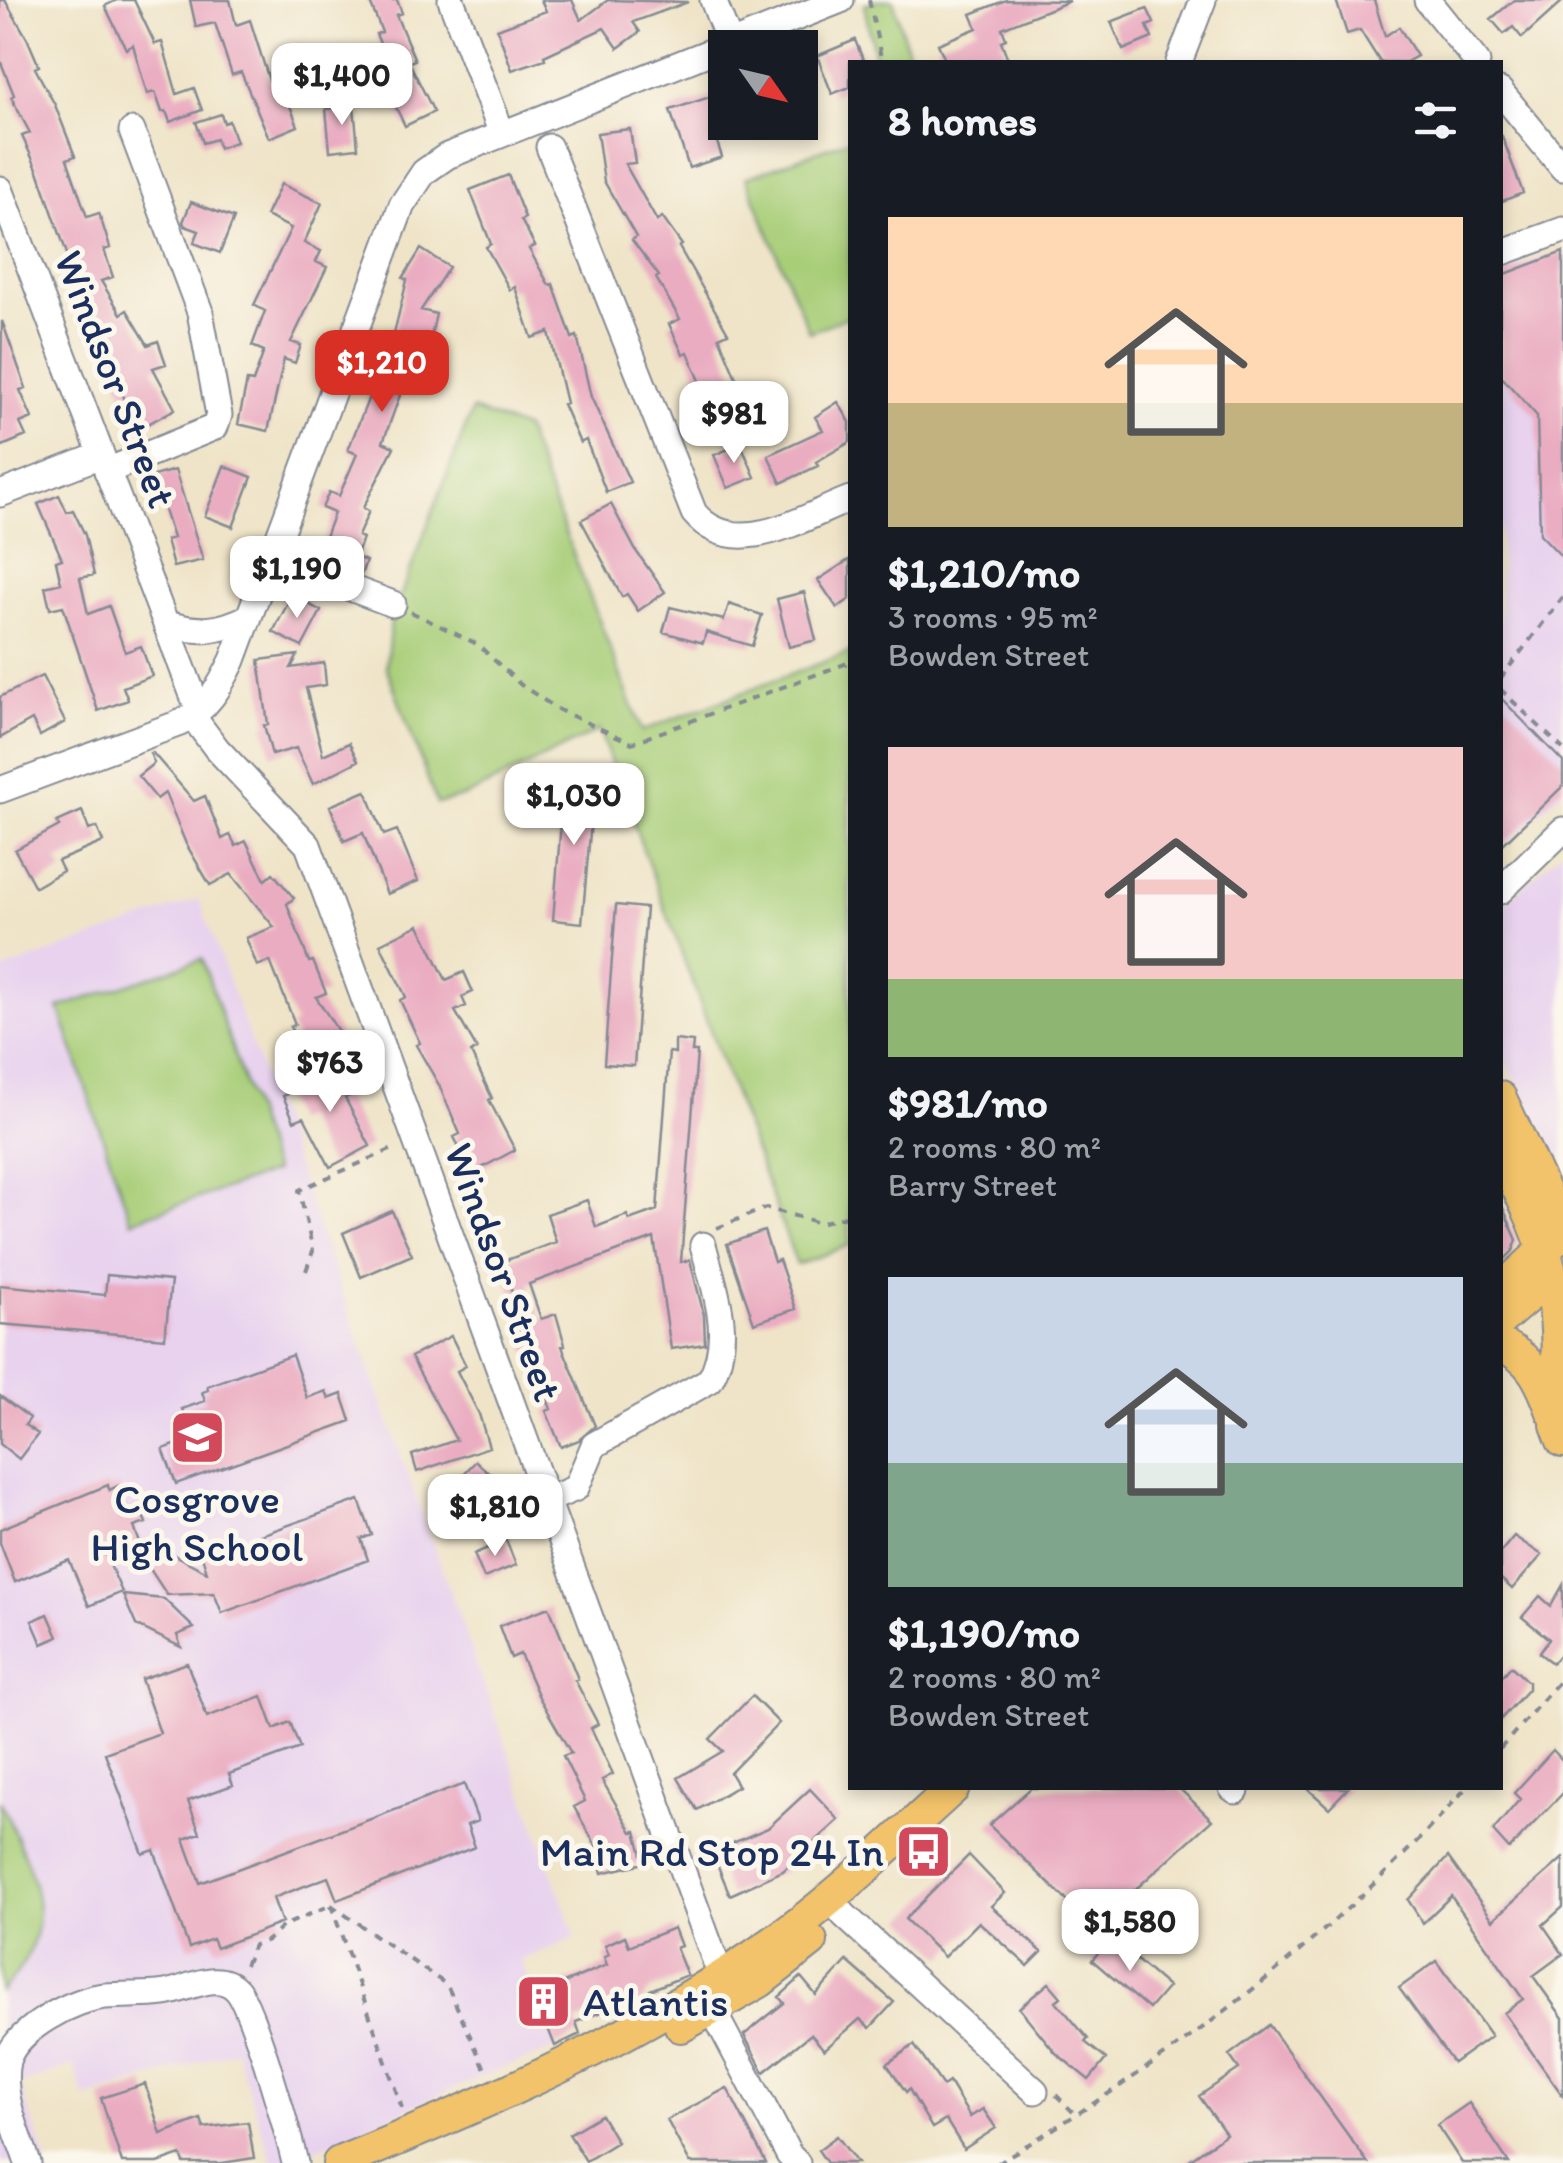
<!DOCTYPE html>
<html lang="en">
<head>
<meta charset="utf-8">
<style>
  body { margin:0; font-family:Itim,sans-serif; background:#20242c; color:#f1f3f6; height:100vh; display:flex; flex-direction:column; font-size:38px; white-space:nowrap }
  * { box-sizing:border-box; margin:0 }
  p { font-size:32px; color:#9ea1a6 }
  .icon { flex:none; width:55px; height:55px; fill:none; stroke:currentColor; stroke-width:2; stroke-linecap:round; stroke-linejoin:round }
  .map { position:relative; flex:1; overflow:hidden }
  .panel { position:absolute; left:848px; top:60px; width:655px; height:1730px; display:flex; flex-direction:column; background:#171b24; border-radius:0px; box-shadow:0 5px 15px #0003 }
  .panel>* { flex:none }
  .needle { width:65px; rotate:124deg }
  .fabs { position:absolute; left:708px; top:30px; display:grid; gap:20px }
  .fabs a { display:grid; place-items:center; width:110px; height:110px; border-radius:0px; background:#171b24; box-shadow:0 5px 15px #0003; font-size:50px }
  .price { position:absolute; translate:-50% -85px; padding:0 22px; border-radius:20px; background:#fff; color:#222; font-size:32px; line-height:65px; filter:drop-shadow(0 2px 5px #0008) }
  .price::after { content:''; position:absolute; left:50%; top:60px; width:30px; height:22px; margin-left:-15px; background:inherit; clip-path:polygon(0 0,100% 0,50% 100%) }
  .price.on { background:#d93025; color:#fff }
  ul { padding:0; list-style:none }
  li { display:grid; align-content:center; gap:20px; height:530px; padding:0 40px }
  li span { display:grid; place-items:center; height:310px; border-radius:0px; color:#555 }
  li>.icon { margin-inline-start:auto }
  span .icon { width:180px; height:180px; fill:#fffc; stroke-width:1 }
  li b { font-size:42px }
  h2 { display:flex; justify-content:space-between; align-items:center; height:120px; padding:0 40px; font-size:42px }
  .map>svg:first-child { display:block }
</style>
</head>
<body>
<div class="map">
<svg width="1563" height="2163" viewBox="0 0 1563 2163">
  <rect width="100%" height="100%" fill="#fbf7ec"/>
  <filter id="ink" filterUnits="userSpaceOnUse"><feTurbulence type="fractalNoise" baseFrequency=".01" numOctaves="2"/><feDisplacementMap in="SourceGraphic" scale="20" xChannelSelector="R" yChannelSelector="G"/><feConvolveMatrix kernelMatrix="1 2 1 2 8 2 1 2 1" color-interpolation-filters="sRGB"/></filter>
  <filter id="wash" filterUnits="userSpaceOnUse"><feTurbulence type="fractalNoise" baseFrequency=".0048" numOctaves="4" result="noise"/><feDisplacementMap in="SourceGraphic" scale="40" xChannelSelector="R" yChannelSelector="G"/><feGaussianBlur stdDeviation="2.25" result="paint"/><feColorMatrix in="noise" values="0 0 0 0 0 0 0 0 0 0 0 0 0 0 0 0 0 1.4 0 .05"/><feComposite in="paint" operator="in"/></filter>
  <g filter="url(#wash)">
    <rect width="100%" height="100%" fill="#efe4c8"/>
    <!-- built -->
    <path fill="#e8d2ee" d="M 1563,251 L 1563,791 L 1500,849 L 1500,272 Z
      M 1563,849 L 1563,1165 L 1500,1051 L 1500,909 Z
      M 199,899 L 576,1938 L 521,1960 L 555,2049 L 487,2074 L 284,2163 L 273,2163 L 235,2050 L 85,2099 L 74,2065 L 20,2085 L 47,2163 L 0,2163 L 0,971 Z"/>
    <!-- green -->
    <path fill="#a8ce78" stroke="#627e6b" stroke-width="2.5" d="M 875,0 L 893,0 L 911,62 L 876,62 L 864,5 Z
      M 850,139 L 850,316 L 809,332 L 746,178 Z
      M 472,410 L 525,429 L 642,731 L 850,652 L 850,1245 L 797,1265 L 599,730 L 466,796 L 437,804 L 386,666 L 391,620 Z
      M 202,959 L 274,1172 L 131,1221 L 59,1008 Z
      M 0,1800 C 31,1872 67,1926 0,1992 Z"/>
    <g id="blocks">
      <!-- building -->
      <path fill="#eaacc1" d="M 0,0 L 5,0 L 27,38 L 39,66 L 35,68 L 55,105 L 75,156 L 67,159 L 87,217 L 99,213 L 110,248 L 104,250 L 113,277 L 101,281 L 121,314 L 127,310 L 148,345 L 158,341 L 166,364 L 153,368 L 175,409 L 135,431 L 122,406 L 126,404 L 111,358 L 96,332 L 89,336 L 81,321 L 89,317 L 38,171 L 22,136 L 30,133 L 11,97 L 14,95 L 0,60 Z
        M 117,0 L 134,0 L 155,44 L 162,42 L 177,94 L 194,88 L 202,110 L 170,122 L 166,111 L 162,112 L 155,92 L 147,94 L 133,45 L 126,49 L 105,6 Z
        M 190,0 L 230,0 L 236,25 L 250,20 L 269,80 L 278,76 L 298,126 L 269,138 L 241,72 L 232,75 L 215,23 L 196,27 Z
        M 369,0 L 397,0 L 402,13 L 396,15 L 415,60 L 409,62 L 434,112 L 405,126 L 389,93 L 399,88 L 376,34 L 382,32 Z
        M 541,0 L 572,0 L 581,20 L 608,0 L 688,2 L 633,22 L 640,32 L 618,48 L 604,28 L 544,56 L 545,59 L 512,70 L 497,29 L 546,11 Z
        M 1006,0 L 1070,1 L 1002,28 L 1006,39 L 1001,41 L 1009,62 L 946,62 L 938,44 L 977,28 L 971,14 Z
        M 1336,0 L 1374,0 L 1385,36 L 1399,27 L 1417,56 L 1406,62 L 1380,62 L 1360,30 L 1347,34 Z
        M 1514,0 L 1563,0 L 1563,1 L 1522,38 L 1513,27 L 1504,34 L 1491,19 Z
        M 1147,8 L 1154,23 L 1147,26 L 1152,38 L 1123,50 L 1111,22 Z
        M 855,40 L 864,62 L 850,62 L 850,87 L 832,94 L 817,56 Z
        M 725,92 L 725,126 L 713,130 L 722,157 L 689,168 L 670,110 Z
        M 354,106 L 358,148 L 330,151 L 326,109 Z
        M 221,114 L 224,123 L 229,121 L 236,142 L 219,148 L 216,139 L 203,143 L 196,122 Z
        M 630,129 L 635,163 L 625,164 L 657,221 L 662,217 L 682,245 L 679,247 L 728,333 L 719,337 L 737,380 L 705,393 L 688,352 L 683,354 L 669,324 L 680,319 L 656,278 L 659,276 L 632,240 L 636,237 L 604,181 L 597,133 Z
        M 1502,136 L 1523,193 L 1500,202 L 1500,137 Z
        M 508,175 L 525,218 L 521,220 L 535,246 L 529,249 L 549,285 L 553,284 L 572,338 L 577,336 L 591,397 L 630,482 L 606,492 L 586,440 L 580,443 L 563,404 L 566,403 L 549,332 L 532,338 L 515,287 L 510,290 L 486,247 L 491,244 L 470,190 Z
        M 281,184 L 322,203 L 304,243 L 321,251 L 316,262 L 327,267 L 291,342 L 301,345 L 295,363 L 284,359 L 268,431 L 238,424 L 247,381 L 253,382 L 264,351 L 252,346 L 265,311 L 254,305 L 291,228 L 266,216 Z
        M 191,202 L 234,218 L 220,253 L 194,243 L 199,231 L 185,226 L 183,222 Z
        M 421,249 L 449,267 L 421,310 L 436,314 L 420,387 L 404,384 L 383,442 L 394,447 L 363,508 L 369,511 L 358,536 L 363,538 L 356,557 L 366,561 L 361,575 L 317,558 L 334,513 L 322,508 L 329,492 L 339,496 L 357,454 L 348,450 L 373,387 L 380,389 L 387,349 L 390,350 L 407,280 L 403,278 Z
        M 1563,252 L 1563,558 L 1540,534 L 1537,416 L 1500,375 L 1500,276 Z
        M 2,321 L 26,388 L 20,390 L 32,418 L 20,423 L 26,436 L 0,447 Z
        M 838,402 L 850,422 L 850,442 L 816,462 L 818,466 L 781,483 L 768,455 L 823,430 L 815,417 Z
        M 741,444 L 755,477 L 728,488 L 714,455 Z
        M 224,466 L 252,477 L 233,527 L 205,516 Z
        M 175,470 L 203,560 L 173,567 L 166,540 L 173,538 L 153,476 Z
        M 59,495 L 67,512 L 73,510 L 85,535 L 94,575 L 80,578 L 88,614 L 109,606 L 125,652 L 141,646 L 152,676 L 123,687 L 128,700 L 98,711 L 63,606 L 50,609 L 45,587 L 61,583 L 56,561 L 62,559 L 38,504 Z
        M 611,504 L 636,551 L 665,592 L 638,611 L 627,594 L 622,597 L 581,520 Z
        M 850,559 L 850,599 L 837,608 L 818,580 Z
        M 804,592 L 816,640 L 789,647 L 777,599 Z
        M 292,595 L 321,611 L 302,647 L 273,632 Z
        M 729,604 L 762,615 L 752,646 L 706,632 L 703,643 L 663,632 L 670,607 L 724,620 Z
        M 298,655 L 291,668 L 324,663 L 326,685 L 306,688 L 323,755 L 349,743 L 358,761 L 313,784 L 296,748 L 272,755 L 264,725 L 268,724 L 259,660 Z
        M 42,676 L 65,722 L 40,736 L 32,720 L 0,738 L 0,697 Z
        M 1500,697 L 1563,762 L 1563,786 L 1500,847 Z
        M 152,752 L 194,801 L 205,796 L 222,839 L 230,835 L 236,846 L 246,841 L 265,880 L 273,873 L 294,898 L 287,904 L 309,962 L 313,961 L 326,993 L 316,997 L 340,1034 L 307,1055 L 290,1027 L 295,1024 L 270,961 L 257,966 L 246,938 L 274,927 L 231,874 L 210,885 L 186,844 L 165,793 L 157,799 L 138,776 L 154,763 L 150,753 Z
        M 565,773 L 595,776 L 582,923 L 553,920 Z
        M 366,791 L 384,835 L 397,830 L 418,881 L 387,894 L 363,833 L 344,841 L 330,806 Z
        M 82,811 L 89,830 L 97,827 L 103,842 L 58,861 L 63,871 L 35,887 L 15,850 L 59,826 L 57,822 Z
        M 616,905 L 646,908 L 634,1066 L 604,1064 Z
        M 419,925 L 446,980 L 464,972 L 473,992 L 462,997 L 466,1006 L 455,1011 L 477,1049 L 471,1053 L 492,1098 L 489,1100 L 515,1150 L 472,1173 L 454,1137 L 460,1134 L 439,1085 L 416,1045 L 420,1043 L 400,1000 L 406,997 L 380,944 Z
        M 675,1040 L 693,1042 L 692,1052 L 697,1052 L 681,1262 L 690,1260 L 704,1315 L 705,1344 L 671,1349 L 654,1238 L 529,1284 L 541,1319 L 556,1314 L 565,1345 L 562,1346 L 595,1426 L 579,1440 L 561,1447 L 546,1411 L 551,1409 L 528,1352 L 517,1318 L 521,1317 L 501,1262 L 556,1242 L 547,1214 L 587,1200 L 596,1227 L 627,1215 L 629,1220 L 657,1210 L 669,1052 L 675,1053 Z
        M 346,1067 L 358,1092 L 345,1098 L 370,1146 L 330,1167 L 304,1117 L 294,1121 L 283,1096 Z
        M 1500,1201 L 1517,1240 L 1513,1251 L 1500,1264 Z
        M 392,1211 L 412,1255 L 361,1277 L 343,1233 Z
        M 764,1231 L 774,1262 L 779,1260 L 796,1309 L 754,1323 L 727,1244 Z
        M 107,1275 L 171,1281 L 165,1338 L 0,1324 L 0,1285 L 105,1295 Z
        M 451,1336 L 466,1366 L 457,1371 L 479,1414 L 489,1447 L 417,1472 L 412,1455 L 456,1440 L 411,1357 Z
        M 292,1355 L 307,1398 L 326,1391 L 329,1399 L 342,1394 L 351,1421 L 176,1484 L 163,1449 L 193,1439 L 182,1409 L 205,1401 L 202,1392 L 208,1390 L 207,1386 Z
        M 0,1396 L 30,1418 L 25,1425 L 38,1434 L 19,1459 L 0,1444 Z
        M 476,1461 L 502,1486 L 462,1528 L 436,1503 Z
        M 108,1485 L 109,1490 L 118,1486 L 127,1511 L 139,1506 L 146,1523 L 134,1527 L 140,1543 L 106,1556 L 122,1592 L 89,1606 L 69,1560 L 15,1582 L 0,1543 L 0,1529 Z
        M 359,1500 L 372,1535 L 361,1539 L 368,1560 L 222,1613 L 214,1593 L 167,1595 L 144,1560 L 168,1552 L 207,1572 L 202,1556 Z
        M 1514,1536 L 1542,1555 L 1512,1589 L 1500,1578 L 1500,1553 Z
        M 506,1540 L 516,1565 L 484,1578 L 474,1554 Z
        M 1563,1585 L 1563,1651 L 1552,1663 L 1539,1653 L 1549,1639 L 1522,1617 L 1540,1596 L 1551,1606 Z
        M 123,1595 L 164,1599 L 194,1628 L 177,1635 L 181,1647 L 136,1625 Z
        M 549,1607 L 578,1679 L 575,1680 L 598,1724 L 591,1728 L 613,1774 L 602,1780 L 632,1832 L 636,1831 L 644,1863 L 602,1873 L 595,1844 L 574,1807 L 585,1801 L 563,1756 L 571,1753 L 539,1697 L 520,1654 L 511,1658 L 499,1626 Z
        M 48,1614 L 58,1637 L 42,1644 L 32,1621 Z
        M 187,1663 L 207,1717 L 262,1696 L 274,1729 L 290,1722 L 300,1748 L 229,1774 L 233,1785 L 188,1801 L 200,1833 L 184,1839 L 200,1883 L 464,1784 L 478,1821 L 467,1825 L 475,1847 L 337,1900 L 328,1877 L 273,1898 L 282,1923 L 216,1948 L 212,1939 L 189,1948 L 154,1850 L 143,1854 L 105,1753 L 160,1733 L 141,1679 Z
        M 1511,1666 L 1528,1682 L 1528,1689 L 1500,1720 L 1500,1679 Z
        M 752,1696 L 779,1723 L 730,1773 L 738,1786 L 697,1810 L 678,1778 L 723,1751 L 710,1739 Z
        M 1553,1750 L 1563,1761 L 1563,1793 L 1509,1849 L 1493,1831 L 1520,1799 L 1514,1793 Z
        M 1031,1788 L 1179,1788 L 1212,1820 L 1094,1927 L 989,1825 Z
        M 1307,1788 L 1348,1788 L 1329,1808 Z
        M 810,1789 L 839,1820 L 783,1871 L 730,1895 L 712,1852 L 768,1828 Z
        M 969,1855 L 1005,1893 L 991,1906 L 1042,1952 L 1028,1966 L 979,1922 L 944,1957 L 905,1919 Z
        M 1448,1857 L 1493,1920 L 1563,1858 L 1563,1907 L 1543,1925 L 1563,1954 L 1533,1976 L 1563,2018 L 1563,2096 L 1504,2013 L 1523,1999 L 1451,1896 L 1423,1923 L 1408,1900 Z
        M 674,1928 L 681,1946 L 676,1948 L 687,1975 L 650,1990 L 643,2000 L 626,2010 L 615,2011 L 613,2007 L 576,2022 L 580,2034 L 555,2046 L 535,1995 L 607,1965 L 604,1957 L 609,1954 L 605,1945 L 625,1936 L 629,1946 Z
        M 1111,1938 L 1168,1987 L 1149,2009 L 1092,1960 Z
        M 847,1961 L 894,2002 L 870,2028 L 860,2019 L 824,2050 L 811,2034 L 764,2072 L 744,2035 L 784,2003 L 779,1997 L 801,1977 L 816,1995 Z
        M 1437,1961 L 1491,2036 L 1453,2063 L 1399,1988 Z
        M 1049,1983 L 1061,1997 L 1056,2001 L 1088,2039 L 1085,2042 L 1106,2059 L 1089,2080 L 1056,2053 L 1019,2008 Z
        M 1269,2025 L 1368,2163 L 1185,2163 L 1226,2134 L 1199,2096 L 1239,2069 L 1229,2055 Z
        M 914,2045 L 943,2086 L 949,2082 L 970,2117 L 983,2109 L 996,2128 L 964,2149 L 946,2120 L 932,2128 L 909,2089 L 906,2092 L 887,2064 Z
        M 145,2084 L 161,2134 L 201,2119 L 204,2128 L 248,2122 L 254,2158 L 222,2163 L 184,2163 L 181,2155 L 158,2163 L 122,2163 L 101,2098 Z
        M 727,2088 L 766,2163 L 690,2163 L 667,2120 Z
        M 1469,2103 L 1509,2163 L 1462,2163 L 1437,2125 Z
        M 601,2115 L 617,2142 L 586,2161 L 569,2134 Z
        M 837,2136 L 857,2163 L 827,2163 L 818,2150 Z"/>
    </g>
  </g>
  <g filter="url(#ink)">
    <use href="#blocks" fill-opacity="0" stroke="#858a93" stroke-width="2.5"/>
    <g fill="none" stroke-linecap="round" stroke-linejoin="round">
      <defs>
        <path id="minor" d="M 451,0 L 502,134
          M 713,0 L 730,44
          M 1427,0 L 1477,62
          M 1179,62 L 1203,0
          M 1500,91 L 1563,168
          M 549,147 L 694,513 C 735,562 803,517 850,499
          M 0,189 L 199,711
          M 1500,253 L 1563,230
          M 107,471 L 215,427 L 219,415 L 200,312 L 132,131
          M 0,494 L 101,455
          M 270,558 L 393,604
          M 167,624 C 199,633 219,632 249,617
          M 193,717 L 217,749 L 308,845 L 727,1993
          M 0,790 L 180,723 C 207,710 220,687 233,660 L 402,205 L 424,172 L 447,156 L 841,0
          M 1500,891 L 1563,830
          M 545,1501 L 576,1488 L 594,1445 L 710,1380 C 734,1336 715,1290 703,1245
          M 1232,1788 L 1236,1791
          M 830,1898 L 844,1915 L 1035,2091
          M 712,2009 L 789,2155 L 797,2163
          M 28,2163 C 17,2131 0,2095 7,2061 C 16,2029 74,1999 105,1996 C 125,1994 145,1996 165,1993 C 187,1990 218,1969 237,1990 C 253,2008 288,2133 295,2163"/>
        <path id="major" d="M 1500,1098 L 1563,1233
          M 1500,1151 C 1516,1184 1534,1217 1545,1252 C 1561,1308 1558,1368 1557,1425 L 1563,1441
          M 1500,1291 L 1556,1239
          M 1500,1320 L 1542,1284
          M 1500,1345 C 1532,1357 1542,1382 1553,1412
          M 681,2026 L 760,1981 L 811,1941
          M 339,2163 C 490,2102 641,2036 774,1942 C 838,1897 895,1840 953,1788"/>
      </defs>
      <!-- minor casing -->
      <use href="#minor" stroke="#858a93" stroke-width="29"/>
      <!-- major casing -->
      <use href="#major" stroke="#858a93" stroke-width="36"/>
      <!-- path -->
      <path stroke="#858a93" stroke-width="4" stroke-dasharray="8 8" stroke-linecap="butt" d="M 869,0 L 882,62
        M 411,612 L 477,644 L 521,685 L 559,710 L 632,743 L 850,662
        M 1500,679 L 1563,597
        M 1500,689 L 1563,749
        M 717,1228 L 766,1208 L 820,1223 L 850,1215
        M 306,1271 L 313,1251 L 299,1190 L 395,1148
        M 1500,1749 L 1563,1677
        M 331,1905 L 447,1985 L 486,2071
        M 331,1905 L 402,2108
        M 245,1965 L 254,1945 L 268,1940 L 283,1926 L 331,1905
        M 1056,2095 L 1077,2116
        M 997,2163 C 1172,2060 1331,1941 1466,1788"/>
      <!-- minor -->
      <use href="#minor" stroke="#fff" stroke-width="25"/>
      <!-- major -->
      <use href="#major" stroke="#f2c36a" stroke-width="32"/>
    </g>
  </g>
  <!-- icons -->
  <defs>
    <symbol id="school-square" viewBox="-11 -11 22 22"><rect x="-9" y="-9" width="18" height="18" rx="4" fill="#d1495b" stroke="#fbf7ec"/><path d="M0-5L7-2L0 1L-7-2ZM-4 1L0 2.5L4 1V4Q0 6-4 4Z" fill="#fff"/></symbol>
    <symbol id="bus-square" viewBox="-11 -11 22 22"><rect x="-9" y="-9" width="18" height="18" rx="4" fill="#d1495b" stroke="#fbf7ec"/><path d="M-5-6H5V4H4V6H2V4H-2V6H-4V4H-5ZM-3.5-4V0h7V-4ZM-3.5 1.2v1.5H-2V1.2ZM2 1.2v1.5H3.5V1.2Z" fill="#fff"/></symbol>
    <symbol id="building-square" viewBox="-11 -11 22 22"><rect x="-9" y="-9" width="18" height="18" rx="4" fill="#d1495b" stroke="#fbf7ec"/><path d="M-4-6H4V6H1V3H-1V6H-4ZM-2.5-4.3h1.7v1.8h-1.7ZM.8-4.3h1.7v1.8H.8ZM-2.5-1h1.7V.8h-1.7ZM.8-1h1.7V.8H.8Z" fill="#fff"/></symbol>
  </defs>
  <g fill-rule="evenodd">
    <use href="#school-square" x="166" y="1406" width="63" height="63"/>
    <use href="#bus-square" x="892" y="1820" width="63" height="63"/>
    <use href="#building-square" x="512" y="1970" width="63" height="63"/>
  </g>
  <g text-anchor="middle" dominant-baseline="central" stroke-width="10" stroke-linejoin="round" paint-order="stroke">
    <!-- street labels -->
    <g font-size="42" fill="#1b2f5e" stroke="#fbf7ec">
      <text transform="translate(116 379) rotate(69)">Windsor Street</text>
      <text transform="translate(504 1272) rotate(70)">Windsor Street</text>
    </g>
    <!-- poi labels -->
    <g font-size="42" fill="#1b2f5e" stroke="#fbf7ec">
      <text x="197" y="1498">Cosgrove<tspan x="197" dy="48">High School</tspan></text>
      <text x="884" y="1851" text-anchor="end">Main Rd Stop 24 In</text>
      <text x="583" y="2001" text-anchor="start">Atlantis</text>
    </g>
  </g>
</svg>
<div class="fabs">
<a><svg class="needle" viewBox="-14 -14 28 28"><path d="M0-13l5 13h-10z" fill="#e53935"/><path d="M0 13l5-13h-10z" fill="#9ea1a6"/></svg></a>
</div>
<b class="price" style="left:342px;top:128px">$1,400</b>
<b class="price on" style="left:382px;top:415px">$1,210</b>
<b class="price" style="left:734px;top:466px">$981</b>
<b class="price" style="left:297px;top:621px">$1,190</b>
<b class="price" style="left:574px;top:848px">$1,030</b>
<b class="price" style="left:330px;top:1115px">$763</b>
<b class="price" style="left:495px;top:1559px">$1,810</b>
<b class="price" style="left:1130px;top:1974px">$1,580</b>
<section class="panel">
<h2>8 homes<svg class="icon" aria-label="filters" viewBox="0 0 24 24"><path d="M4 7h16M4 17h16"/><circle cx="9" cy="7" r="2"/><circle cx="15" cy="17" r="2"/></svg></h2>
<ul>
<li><span style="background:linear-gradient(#ffd9b3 60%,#c2b280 0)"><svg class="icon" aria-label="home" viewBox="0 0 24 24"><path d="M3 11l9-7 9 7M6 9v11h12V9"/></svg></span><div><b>$1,210/mo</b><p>3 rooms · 95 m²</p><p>Bowden Street</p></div></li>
<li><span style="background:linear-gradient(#f6c9c9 75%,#8fb573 0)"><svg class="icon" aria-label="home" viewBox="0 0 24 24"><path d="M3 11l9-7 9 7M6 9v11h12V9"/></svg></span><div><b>$981/mo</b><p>2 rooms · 80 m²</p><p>Barry Street</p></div></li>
<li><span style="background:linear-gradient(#c9d6e8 60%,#7fa58c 0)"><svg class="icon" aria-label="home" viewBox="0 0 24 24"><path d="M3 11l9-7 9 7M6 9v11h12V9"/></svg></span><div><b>$1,190/mo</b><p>2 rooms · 80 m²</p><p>Bowden Street</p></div></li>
</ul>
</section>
</div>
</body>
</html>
